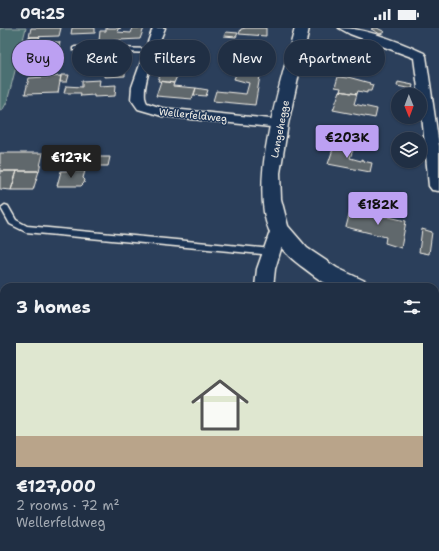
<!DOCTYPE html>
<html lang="en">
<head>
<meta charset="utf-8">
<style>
  body { margin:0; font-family:"Shantell Sans",sans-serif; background:#28374b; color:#f1f3f6; height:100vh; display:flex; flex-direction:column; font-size:15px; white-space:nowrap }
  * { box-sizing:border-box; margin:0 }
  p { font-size:13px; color:#a2a9b2 }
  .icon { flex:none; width:22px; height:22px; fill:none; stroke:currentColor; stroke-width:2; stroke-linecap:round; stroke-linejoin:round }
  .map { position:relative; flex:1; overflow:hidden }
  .panel { position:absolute; left:0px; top:255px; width:439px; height:268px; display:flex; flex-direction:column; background:#202f44; border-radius:12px 12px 0 0; box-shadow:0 1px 3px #0004,0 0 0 1px #3d4a5d }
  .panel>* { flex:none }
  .guide { position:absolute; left:12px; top:12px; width:415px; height:36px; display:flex; gap:8px }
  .needle { width:26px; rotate:179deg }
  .controls { position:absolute; left:391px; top:60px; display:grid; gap:8px }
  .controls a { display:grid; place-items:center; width:36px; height:36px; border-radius:50%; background:#202f44; box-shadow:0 1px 3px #0004,0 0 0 1px #3d4a5d; font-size:20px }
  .price { position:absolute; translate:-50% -34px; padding:0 9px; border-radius:4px; background:#bca0f2; color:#111; font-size:13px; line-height:26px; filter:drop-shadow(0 1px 2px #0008) }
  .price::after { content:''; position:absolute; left:50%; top:24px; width:12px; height:9px; margin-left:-6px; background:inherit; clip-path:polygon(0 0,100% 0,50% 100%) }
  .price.active { background:#222; color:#fff }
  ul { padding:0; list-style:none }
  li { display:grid; align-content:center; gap:8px; height:212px; padding:0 16px }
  li span { display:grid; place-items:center; height:124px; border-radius:0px; color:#555 }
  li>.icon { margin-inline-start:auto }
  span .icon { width:72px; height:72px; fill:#fffc; stroke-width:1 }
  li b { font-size:17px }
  h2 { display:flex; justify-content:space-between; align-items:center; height:48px; padding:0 16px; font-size:17px }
  .pill { padding:0 14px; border-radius:18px; background:#202f44; box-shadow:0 1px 3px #0004,0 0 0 1px #3d4a5d; font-size:14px; line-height:36px }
  .pill.active { background:#bca0f2; color:#111 }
  .status { display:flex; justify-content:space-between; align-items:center; height:28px; padding:0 20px; background:#202f44; direction:ltr }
  .status svg { height:11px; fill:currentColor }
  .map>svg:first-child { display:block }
</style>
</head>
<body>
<div class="status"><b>09:25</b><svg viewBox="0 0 49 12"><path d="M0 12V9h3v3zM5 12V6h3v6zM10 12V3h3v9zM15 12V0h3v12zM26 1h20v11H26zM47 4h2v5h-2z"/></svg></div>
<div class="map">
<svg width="439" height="523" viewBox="0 0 439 523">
  <rect width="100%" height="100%" fill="#2b3f5b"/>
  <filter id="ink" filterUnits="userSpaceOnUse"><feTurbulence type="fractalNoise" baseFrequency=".025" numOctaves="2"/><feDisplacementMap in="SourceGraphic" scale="8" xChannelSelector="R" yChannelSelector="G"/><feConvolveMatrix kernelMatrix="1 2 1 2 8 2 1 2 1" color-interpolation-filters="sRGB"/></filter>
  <g filter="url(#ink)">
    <!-- green -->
    <path fill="#4c7072" stroke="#a0b0ad" d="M 0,0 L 26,0 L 7,74 L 3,81 L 0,82 Z"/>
    <!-- building -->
    <path fill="#61676c" stroke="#f4f1e8" d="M 31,0 L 61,0 L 59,8 L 29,9 Z
      M 72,0 L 95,0 L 95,5 L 71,6 Z
      M 106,0 L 121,0 L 118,1 L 117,4 L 131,5 L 133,0 L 144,0 L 140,11 L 99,13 L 100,3 L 106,3 Z
      M 246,0 L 266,0 L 266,8 L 239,6 L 241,1 Z
      M 373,0 L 377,0 L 385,4 L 380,6 L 371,1 Z
      M 226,4 L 238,5 L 236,9 L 224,8 Z
      M 29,9 L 40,9 L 38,14 L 27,15 Z
      M 358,13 L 372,15 L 371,19 L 357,16 Z
      M 46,14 L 60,14 L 59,20 L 44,21 Z
      M 174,18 L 183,18 L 181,24 L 200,25 L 197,34 L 170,32 Z
      M 345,18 L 356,20 L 352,32 L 375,36 L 373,41 L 350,37 L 349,39 L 338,37 Z
      M 50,21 L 46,39 L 26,40 L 27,32 L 22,33 L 25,22 Z
      M 235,26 L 264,30 L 262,40 L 232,37 Z
      M 129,29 L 129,35 L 126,36 L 126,44 L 91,45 L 93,31 Z
      M 168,31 L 170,32 L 179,33 L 178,37 L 167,36 Z
      M 224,38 L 236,39 L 235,42 L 223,41 Z
      M 125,44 L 125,48 L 104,49 L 104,45 Z
      M 161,44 L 178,46 L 174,55 L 158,53 Z
      M 236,46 L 260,48 L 255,77 L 213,73 L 216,63 L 246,66 L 249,55 L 234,51 Z
      M 61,47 L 69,47 L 67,54 L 60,54 Z
      M 61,48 L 58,65 L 25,66 L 29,50 Z
      M 338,49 L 348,50 L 348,49 L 370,55 L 369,56 L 373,57 L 371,63 L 367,63 L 367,65 L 358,63 L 357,66 L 340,63 L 341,60 L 335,59 Z
      M 100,52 L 99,58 L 116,57 L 115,68 L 94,69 L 94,67 L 80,68 L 81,65 L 64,65 L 66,58 L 82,59 L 82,53 Z
      M 161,53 L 174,55 L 173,58 L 196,60 L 192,71 L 156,68 Z
      M 398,54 L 413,57 L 412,61 L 397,58 Z
      M 196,60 L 208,62 L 206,68 L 194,67 Z
      M 340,63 L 357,66 L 354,76 L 377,81 L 375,90 L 333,82 Z
      M 335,115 L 354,119 L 350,130 L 361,133 L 361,131 L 363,132 L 363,133 L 372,135 L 370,144 L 328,136 Z
      M 0,125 L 43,125 L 39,143 L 0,143 Z
      M 67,129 L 110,129 L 108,138 L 65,138 Z
      M 0,143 L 17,143 L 11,162 L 0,161 Z
      M 17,143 L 39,143 L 33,162 L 11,162 Z
      M 61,143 L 85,143 L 83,150 L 85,152 L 84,155 L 81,158 L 57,158 Z
      M 351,180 L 406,193 L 401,220 L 385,215 L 386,209 L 346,199 Z
      M 422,201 L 432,204 L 429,226 L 419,224 Z
      M 435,340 L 439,362 L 439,375 L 435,375 Z"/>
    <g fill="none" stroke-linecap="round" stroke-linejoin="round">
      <defs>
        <path id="lane" d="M 75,19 L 152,21 L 155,23 L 152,25 L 73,22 L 73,20 Z
          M 5,177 L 8,178 L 16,192 L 27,198 L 272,221 L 276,224 L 272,227 L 26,204 L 10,196 L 1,180 Z"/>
        <path id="street" d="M 153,0 L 165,0 C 159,15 138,62 147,75 L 162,80 L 280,92 L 285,93 L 287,96 L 285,99 L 280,100 L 162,88 L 138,81 L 131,71 L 132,59 Z
          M 339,0 C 366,0 400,14 424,25 L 426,28 L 439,118 L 439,163 L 432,162 L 429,158 L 420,67 L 419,67 L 414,30 L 350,6 Z
          M 279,195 L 285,197 L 287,201 L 275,241 L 273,259 L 255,259 L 257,241 L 271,201 L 273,197 Z"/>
        <path id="secondary" d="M 295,0 L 309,0 L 288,96 L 280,145 L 281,171 L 288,198 L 307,220 L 337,240 L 365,253 L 368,259 C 358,259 347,260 338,259 C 325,258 311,245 301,238 C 290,230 275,215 269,202 C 248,152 282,52 295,0 Z
          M 435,277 L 439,278 L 439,298 L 435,297 Z"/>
      </defs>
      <!-- lane casing -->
      <use href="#lane" stroke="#f4f1e8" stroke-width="3"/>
      <!-- street casing -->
      <use href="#street" stroke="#f4f1e8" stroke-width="3"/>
      <!-- secondary casing -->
      <use href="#secondary" stroke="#f4f1e8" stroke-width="3"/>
      <!-- lane -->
      <use href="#lane" fill="#1d3557" fill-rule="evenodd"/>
      <!-- street -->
      <use href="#street" fill="#1d3557" fill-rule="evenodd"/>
      <!-- secondary -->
      <use href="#secondary" fill="#1d3557" fill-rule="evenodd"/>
    </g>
  </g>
  <g text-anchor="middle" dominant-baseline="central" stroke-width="3" stroke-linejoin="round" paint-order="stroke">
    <!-- far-street labels -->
    <g font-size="10" fill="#f4f1e8" stroke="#1d3557">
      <text transform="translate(193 87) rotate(6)">Wellerfeldweg</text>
      <text transform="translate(280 101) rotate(-79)">Langehegge</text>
    </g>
  </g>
</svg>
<div class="controls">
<a><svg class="needle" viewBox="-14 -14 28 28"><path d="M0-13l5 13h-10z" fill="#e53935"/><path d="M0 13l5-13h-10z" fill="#a2a9b2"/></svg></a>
<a><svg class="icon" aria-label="layers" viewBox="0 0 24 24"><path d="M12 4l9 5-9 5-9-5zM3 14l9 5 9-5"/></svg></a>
</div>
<b class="price" style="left:347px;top:131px">€203K</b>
<b class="price active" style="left:71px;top:151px">€127K</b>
<b class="price" style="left:378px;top:198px">€182K</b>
<div class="guide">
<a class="pill active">Buy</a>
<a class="pill">Rent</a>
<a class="pill">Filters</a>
<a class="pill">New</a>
<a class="pill">Apartment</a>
</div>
<section class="panel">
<h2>3 homes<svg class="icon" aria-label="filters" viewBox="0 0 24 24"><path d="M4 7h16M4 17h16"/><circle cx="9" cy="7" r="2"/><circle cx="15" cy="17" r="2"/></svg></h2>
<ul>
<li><span style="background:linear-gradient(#dfe7d0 75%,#b9a48a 0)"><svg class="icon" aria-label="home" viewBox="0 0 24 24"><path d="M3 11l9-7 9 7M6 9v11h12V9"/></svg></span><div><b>€127,000</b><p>2 rooms · 72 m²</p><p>Wellerfeldweg</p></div></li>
</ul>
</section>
</div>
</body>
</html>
